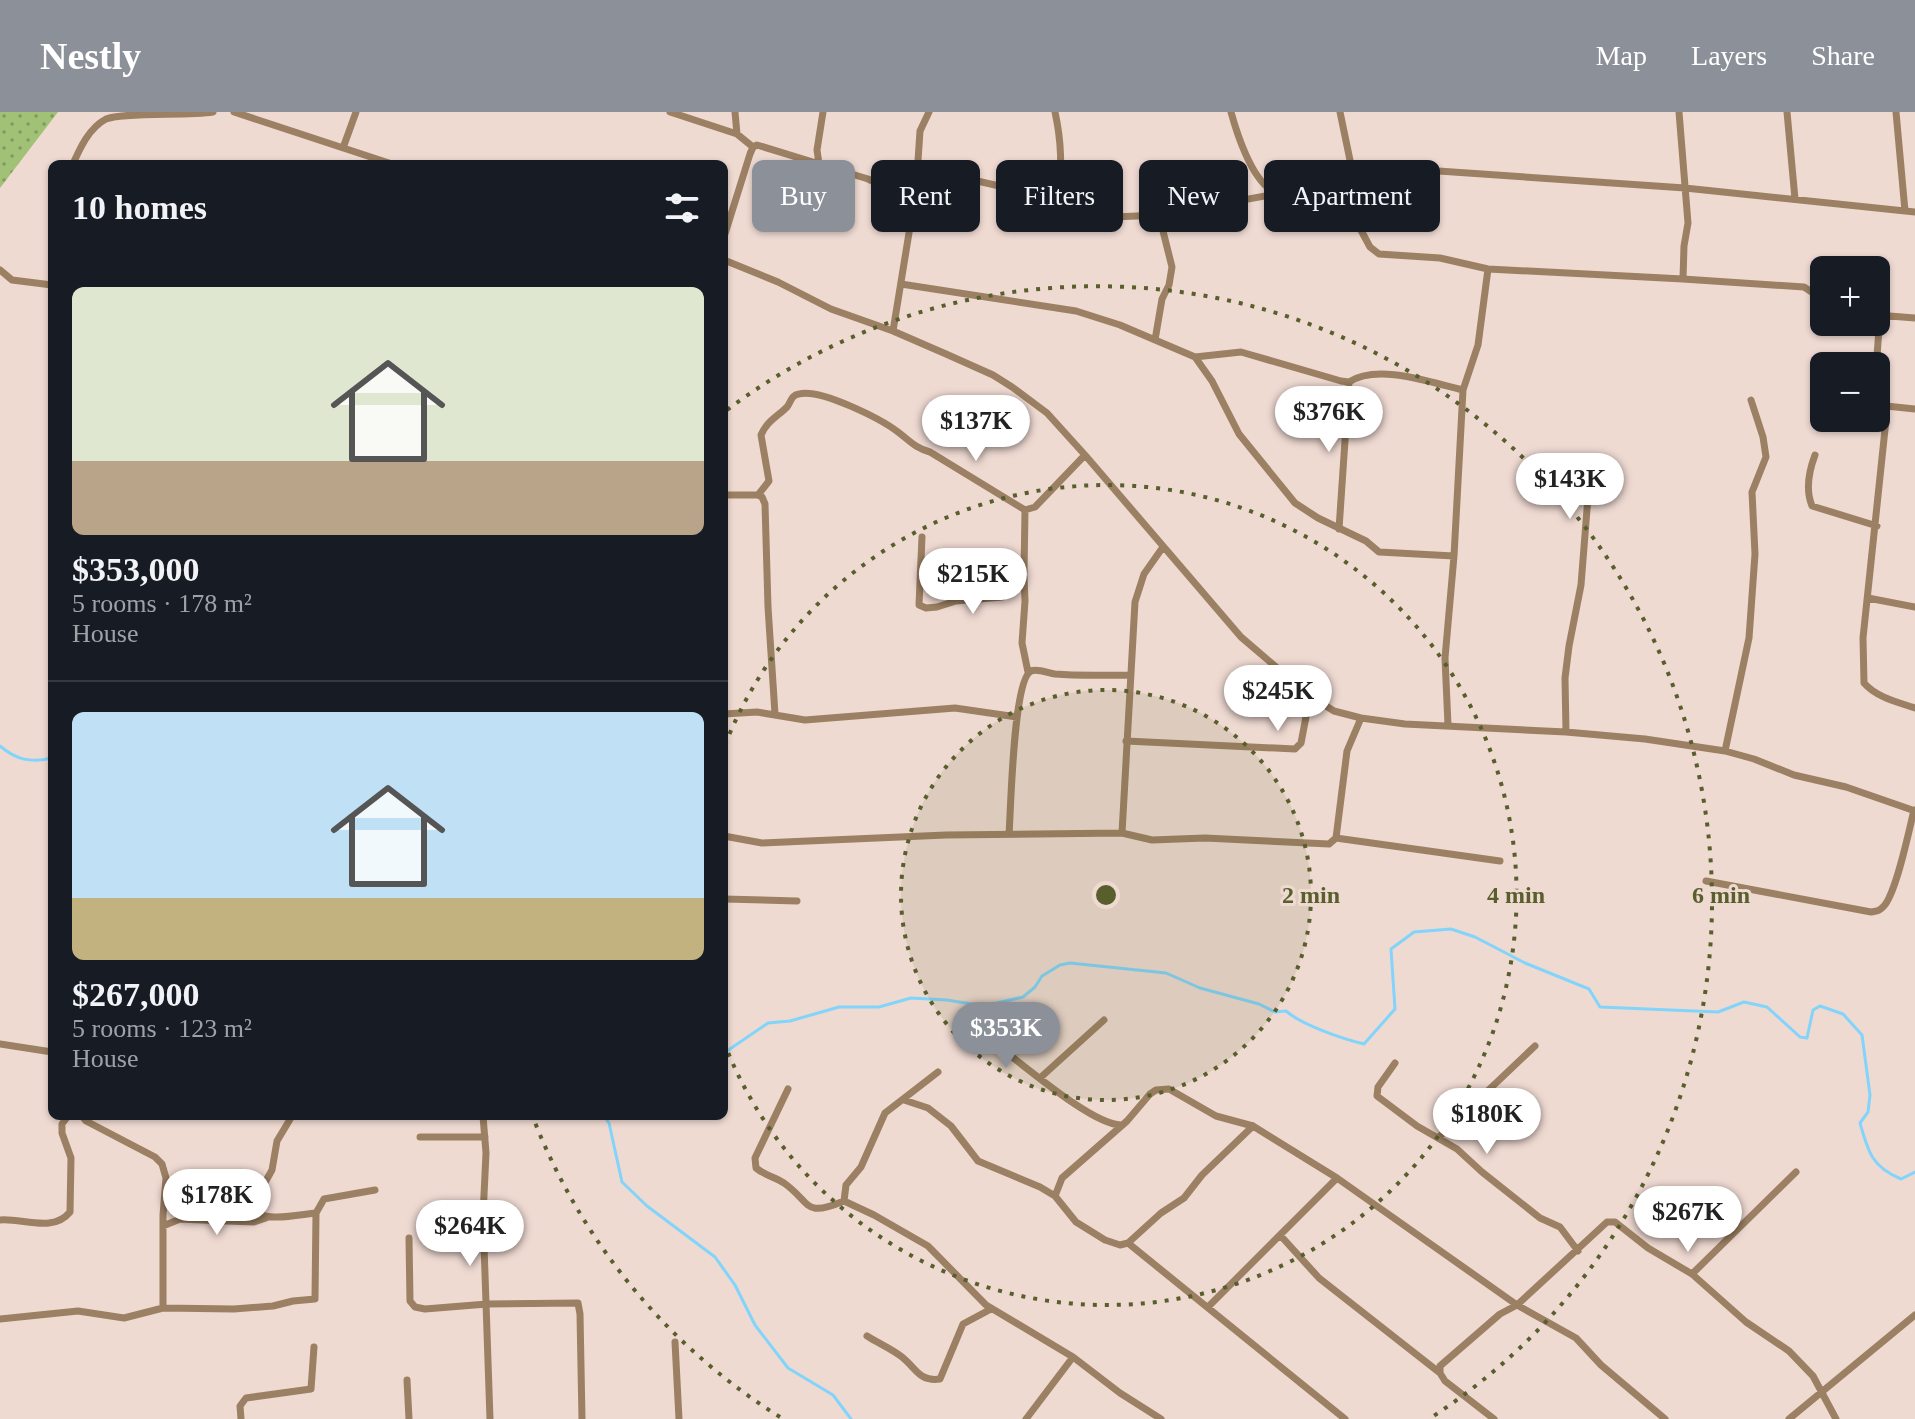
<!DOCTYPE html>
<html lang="en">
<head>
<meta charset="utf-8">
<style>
  body { margin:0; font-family:Georgia,serif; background:#20242c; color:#f1f3f6; height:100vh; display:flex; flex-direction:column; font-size:30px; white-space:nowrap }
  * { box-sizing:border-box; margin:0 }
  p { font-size:26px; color:#9ea1a6 }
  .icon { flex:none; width:44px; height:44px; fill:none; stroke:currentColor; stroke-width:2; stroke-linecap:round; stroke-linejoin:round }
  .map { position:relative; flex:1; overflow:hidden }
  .side { position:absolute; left:48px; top:48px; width:680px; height:960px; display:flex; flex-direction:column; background:#171b24; border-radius:12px; box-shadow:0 2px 6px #0004 }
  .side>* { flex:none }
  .banner { position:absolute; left:752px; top:48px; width:760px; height:72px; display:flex; gap:16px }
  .buttons { position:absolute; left:1810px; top:144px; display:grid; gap:16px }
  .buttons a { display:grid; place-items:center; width:80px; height:80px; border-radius:12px; background:#171b24; box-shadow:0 2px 6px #0004; font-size:40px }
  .price { position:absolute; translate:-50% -68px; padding:0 18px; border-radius:28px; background:#fff; color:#222; font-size:26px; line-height:52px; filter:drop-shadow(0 2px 4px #0008) }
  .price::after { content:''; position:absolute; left:50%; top:48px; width:24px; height:18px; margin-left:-12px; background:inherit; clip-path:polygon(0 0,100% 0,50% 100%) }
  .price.on { background:#8c9099; color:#fff }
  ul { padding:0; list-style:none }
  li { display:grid; align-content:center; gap:16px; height:424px; padding:0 24px }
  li+li { border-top:2px solid #363941 }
  li span { display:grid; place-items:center; height:248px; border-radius:12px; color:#555 }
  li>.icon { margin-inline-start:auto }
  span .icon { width:144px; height:144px; fill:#fffc; stroke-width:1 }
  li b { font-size:34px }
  h2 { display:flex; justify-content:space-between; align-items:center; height:96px; padding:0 24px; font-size:34px }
  .tag { padding:0 28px; border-radius:12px; background:#171b24; box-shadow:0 2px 6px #0004; font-size:28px; line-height:72px }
  .tag.on { background:#8c9099; color:#fff }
  header { display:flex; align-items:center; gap:48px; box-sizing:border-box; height:112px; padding:0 40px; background:#8c9099; color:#fff }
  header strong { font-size:38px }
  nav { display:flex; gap:44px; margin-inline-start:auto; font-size:28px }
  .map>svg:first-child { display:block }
</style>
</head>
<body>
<header>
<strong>Nestly</strong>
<nav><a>Map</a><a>Layers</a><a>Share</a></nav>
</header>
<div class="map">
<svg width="1915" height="1307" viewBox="0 0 1915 1307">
  <defs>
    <pattern id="park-dots" width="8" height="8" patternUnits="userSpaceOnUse" patternTransform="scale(2)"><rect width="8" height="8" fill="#a0c176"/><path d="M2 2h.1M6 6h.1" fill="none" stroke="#829c60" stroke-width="1.8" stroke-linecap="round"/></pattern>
  </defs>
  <rect width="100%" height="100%" fill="#efdad2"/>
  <!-- park -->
  <path fill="url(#park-dots)" d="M 0,0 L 58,0 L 0,76 Z"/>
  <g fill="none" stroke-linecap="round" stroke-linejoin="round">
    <!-- stream -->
    <path stroke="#82d4fb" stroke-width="3" d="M 0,634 C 16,648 31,651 52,646
      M 724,941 L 768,911 L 790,909 L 839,895 L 879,895 L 911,886 L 947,888 L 984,894 L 1023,885 L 1035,875 L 1042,864 L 1060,853 L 1070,851 L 1166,861 L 1200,876 L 1259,892 L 1275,900 L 1286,899 C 1302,913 1343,927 1364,932 L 1395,897 L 1391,837 L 1414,820 L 1451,817 L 1475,825 L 1525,851 L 1589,877 L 1600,895 L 1718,900 L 1744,890 L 1767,895 L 1800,925 L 1807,926 L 1813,898 L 1820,894 L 1843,902 L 1862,923 L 1870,983 L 1868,1000 L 1860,1011 C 1868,1040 1872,1055 1901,1067 L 1915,1060
      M 604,1004 L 609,1011 L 622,1070 L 647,1094 L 715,1145 L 735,1173 L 755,1213 L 788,1256 L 833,1283 L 851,1307"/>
    <!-- minor -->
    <path stroke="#9c8063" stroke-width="7" d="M 234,0 L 392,52
      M 670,0 L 737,22 L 753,35
      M 735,0 L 737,22
      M 1231,0 C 1237,22 1251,65 1271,78 C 1287,88 1328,81 1346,76
      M 1340,0 L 1351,53 L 1346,76 L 1348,94 L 1370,135 L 1379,142 L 1440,146 L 1488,157 L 1683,167
      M 1679,0 L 1688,111 L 1684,134 L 1683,167 L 1804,175 L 1824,188
      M 1787,0 L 1795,87
      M 1896,0 L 1905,99
      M 343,36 L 356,0
      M 73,52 C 80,36 89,16 106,7 C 124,0 188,4 213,0
      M 819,52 L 817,38 L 823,0
      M 1351,53 L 1685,76 L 1915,100
      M 917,55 L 1038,83 L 1054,84 C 1065,62 1060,23 1055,0
      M 1054,84 L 1067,98 L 1114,105 L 1159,103 L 1282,81
      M 724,125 L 750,42 L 753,35 L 757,33 L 868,67 L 914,89
      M 724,148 L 778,170 L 831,197 L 893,219 L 946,242 L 993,263 L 1012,275 L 1047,301 L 1085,343 L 1241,525 L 1310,584 L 1334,599 L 1361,606 L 1405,612 L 1566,620 L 1645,627 L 1725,639 L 1754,647 L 1794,663 L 1846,675 L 1915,699
      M 0,158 L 12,168 L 52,173
      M 901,172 L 1076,199 L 1120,213 L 1195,245 L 1212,269 L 1239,322 L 1295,391 L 1318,406 L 1366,429 L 1379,440 L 1454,444
      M 1877,203 L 1915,206
      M 893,219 L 916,78 L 920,19 L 929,0
      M 1155,228 L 1162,187 L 1169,173 L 1172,155 L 1159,103
      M 1195,245 L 1241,240 L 1341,269 L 1349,270 C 1378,251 1432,271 1463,278
      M 1876,257 L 1880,204
      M 1876,269 L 1886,294 L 1886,308 L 1863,526 L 1864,571 C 1876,585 1897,590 1915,596
      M 1886,294 L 1915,297
      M 1815,343 C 1809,359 1805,377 1812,394 L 1877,414
      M 724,383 L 758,383 L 762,385 L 765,392 L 768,495 L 775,602
      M 758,383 L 769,369 L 761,323 C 767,309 777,305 787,295 C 791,290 791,283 799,282 C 820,276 881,307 898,320 C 910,329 915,336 930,340 L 1025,398 L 1035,395 L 1085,343
      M 1339,417 L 1349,270
      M 922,425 L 919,493 L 926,496 L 937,495 L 956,489 L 1002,485 L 1012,481 L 1024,461 L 1025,398
      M 1024,464 L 1025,489 L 1022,531 L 1028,560
      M 1868,486 L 1915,495
      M 724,602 L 757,600 L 805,608 L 955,596 L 1017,605
      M 1448,613 L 1445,546 L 1454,444 L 1463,278 L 1478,233 L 1488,157
      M 1566,620 L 1565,566 L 1569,534 L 1581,473 L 1591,347
      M 1126,629 L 1295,637 L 1301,631 L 1310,584
      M 1725,639 L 1749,526 L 1755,442 L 1752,380 L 1766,345 L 1763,325 L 1751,288
      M 1122,721 L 1135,490 L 1144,462 L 1163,435
      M 1009,722 C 1011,697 1013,568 1031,559 C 1037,556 1048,561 1055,562 C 1079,564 1104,563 1129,563
      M 724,724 L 762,731 L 946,723 L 1122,721 L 1152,728 L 1205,726 L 1329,732 L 1336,726 L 1347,639 L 1361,606
      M 1336,726 L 1500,749
      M 1706,769 L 1871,800 C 1877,799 1879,799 1883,795 C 1896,783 1909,718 1914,698
      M 724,787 L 797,789
      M 989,927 C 1017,947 1092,1014 1122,1013
      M 0,932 L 52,940
      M 1395,951 L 1378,975 L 1377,984 L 1417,1014 L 1457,1037 L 1482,1060 L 1540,1106 L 1560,1115 L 1578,1139
      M 938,960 L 885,1001 L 861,1055 L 846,1073 L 844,1089 L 874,1103 L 928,1134 L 986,1193 L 1073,1245 L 1026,1307
      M 1040,966 L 1104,908
      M 788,977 L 755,1046 L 756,1056 C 764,1063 775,1065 784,1071 C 812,1091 803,1106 844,1089
      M 904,988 L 928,996 L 951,1014 L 978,1049 L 1040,1075 L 1055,1084 L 1076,1110 L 1105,1128 L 1120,1133 L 1128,1131 L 1161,1101 L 1184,1086 L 1202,1063 L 1253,1014
      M 82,1004 L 86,1009 L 155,1045 L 162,1052 L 166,1066 L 163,1103 L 163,1196
      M 483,1004 L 486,1041 L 483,1104 L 490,1307
      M 420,1025 L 485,1025
      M 1438,1026 L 1535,934
      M 1055,1084 L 1062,1066 L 1127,1009 L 1150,982 L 1156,978 L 1169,977 L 1216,1004 L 1253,1014 L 1337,1066 L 1517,1193 L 1576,1226 L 1601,1253 L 1665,1307
      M 250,1097 C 266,1111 296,1103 316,1101 L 324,1087 L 375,1078
      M 0,1108 C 23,1106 53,1121 70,1100 L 71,1046 L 62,1021 L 62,1012 L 68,1004
      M 227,1109 L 254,1110 L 266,1106
      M 163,1114 L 180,1107 L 225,1109 L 250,1097 L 272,1058 L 277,1029 L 292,1004
      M 1280,1123 L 1319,1166 L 1440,1261
      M 409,1126 L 410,1189 L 415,1195 L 425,1197 L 487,1192 L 578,1191 L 580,1202 L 582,1307
      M 1128,1131 L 1345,1307
      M 1692,1162 L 1796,1060
      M 1208,1195 L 1337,1066
      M 0,1207 L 78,1199 L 124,1206 L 163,1196 L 234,1197 L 273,1194 L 293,1189 L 315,1187 L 316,1101
      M 867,1224 C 878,1231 892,1237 902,1245 C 916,1256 919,1270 940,1267 L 963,1212 L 991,1197
      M 675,1230 L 679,1307
      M 1073,1245 L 1120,1281 L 1161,1307
      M 407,1268 L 409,1307
      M 241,1307 L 240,1294 L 246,1286 L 311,1277 L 314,1235
      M 1494,1307 L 1445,1269 L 1440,1261 L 1440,1254 L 1500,1202 L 1517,1193 L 1607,1110 L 1615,1110 L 1648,1136 L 1692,1162 L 1746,1210 L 1789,1239 L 1813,1264 L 1836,1307
      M 1789,1307 L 1915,1203"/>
  </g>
  <!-- distance rings -->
  <circle cx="1106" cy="783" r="205" fill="#585f2d" fill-opacity=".12"/>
  <g fill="none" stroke="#585f2d" stroke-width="4" stroke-dasharray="4 8">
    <circle cx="1106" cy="783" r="205"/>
    <path d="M725 633A410 410 0 1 1 725 933"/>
    <path d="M780 1305A615 615 0 0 1 534 1008M727 298A615 615 0 1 1 1432 1305"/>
  </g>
  <circle cx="1106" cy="783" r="12" fill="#585f2d" stroke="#efdad2" stroke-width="4"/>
  <g font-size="24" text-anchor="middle" font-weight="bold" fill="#585f2d" stroke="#efdad2" stroke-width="6" stroke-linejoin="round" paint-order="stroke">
    <text x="1311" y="791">2 min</text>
    <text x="1516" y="791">4 min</text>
    <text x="1721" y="791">6 min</text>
  </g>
</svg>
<div class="buttons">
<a>+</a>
<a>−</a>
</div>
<b class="price" style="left:1329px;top:342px">$376K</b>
<b class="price" style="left:976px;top:351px">$137K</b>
<b class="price" style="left:1570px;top:409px">$143K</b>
<b class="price" style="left:973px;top:504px">$215K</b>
<b class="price" style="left:1278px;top:621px">$245K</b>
<b class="price on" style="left:1006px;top:958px">$353K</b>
<b class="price" style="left:1487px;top:1044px">$180K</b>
<b class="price" style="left:217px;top:1125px">$178K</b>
<b class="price" style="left:1688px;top:1142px">$267K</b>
<b class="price" style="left:470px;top:1156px">$264K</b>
<div class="banner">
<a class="tag on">Buy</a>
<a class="tag">Rent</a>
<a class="tag">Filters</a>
<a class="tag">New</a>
<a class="tag">Apartment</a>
</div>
<section class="side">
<h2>10 homes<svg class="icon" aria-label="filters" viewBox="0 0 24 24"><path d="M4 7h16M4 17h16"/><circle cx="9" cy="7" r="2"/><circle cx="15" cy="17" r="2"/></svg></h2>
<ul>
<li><span style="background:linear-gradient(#dfe7d0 70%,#b9a48a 0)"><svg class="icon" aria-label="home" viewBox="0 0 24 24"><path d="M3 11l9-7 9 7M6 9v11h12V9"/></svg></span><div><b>$353,000</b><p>5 rooms · 178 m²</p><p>House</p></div></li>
<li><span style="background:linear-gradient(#bfe0f5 75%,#c2b280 0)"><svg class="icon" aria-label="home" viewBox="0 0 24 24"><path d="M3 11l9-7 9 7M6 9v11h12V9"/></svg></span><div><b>$267,000</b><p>5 rooms · 123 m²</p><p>House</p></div></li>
</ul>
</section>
</div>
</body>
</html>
